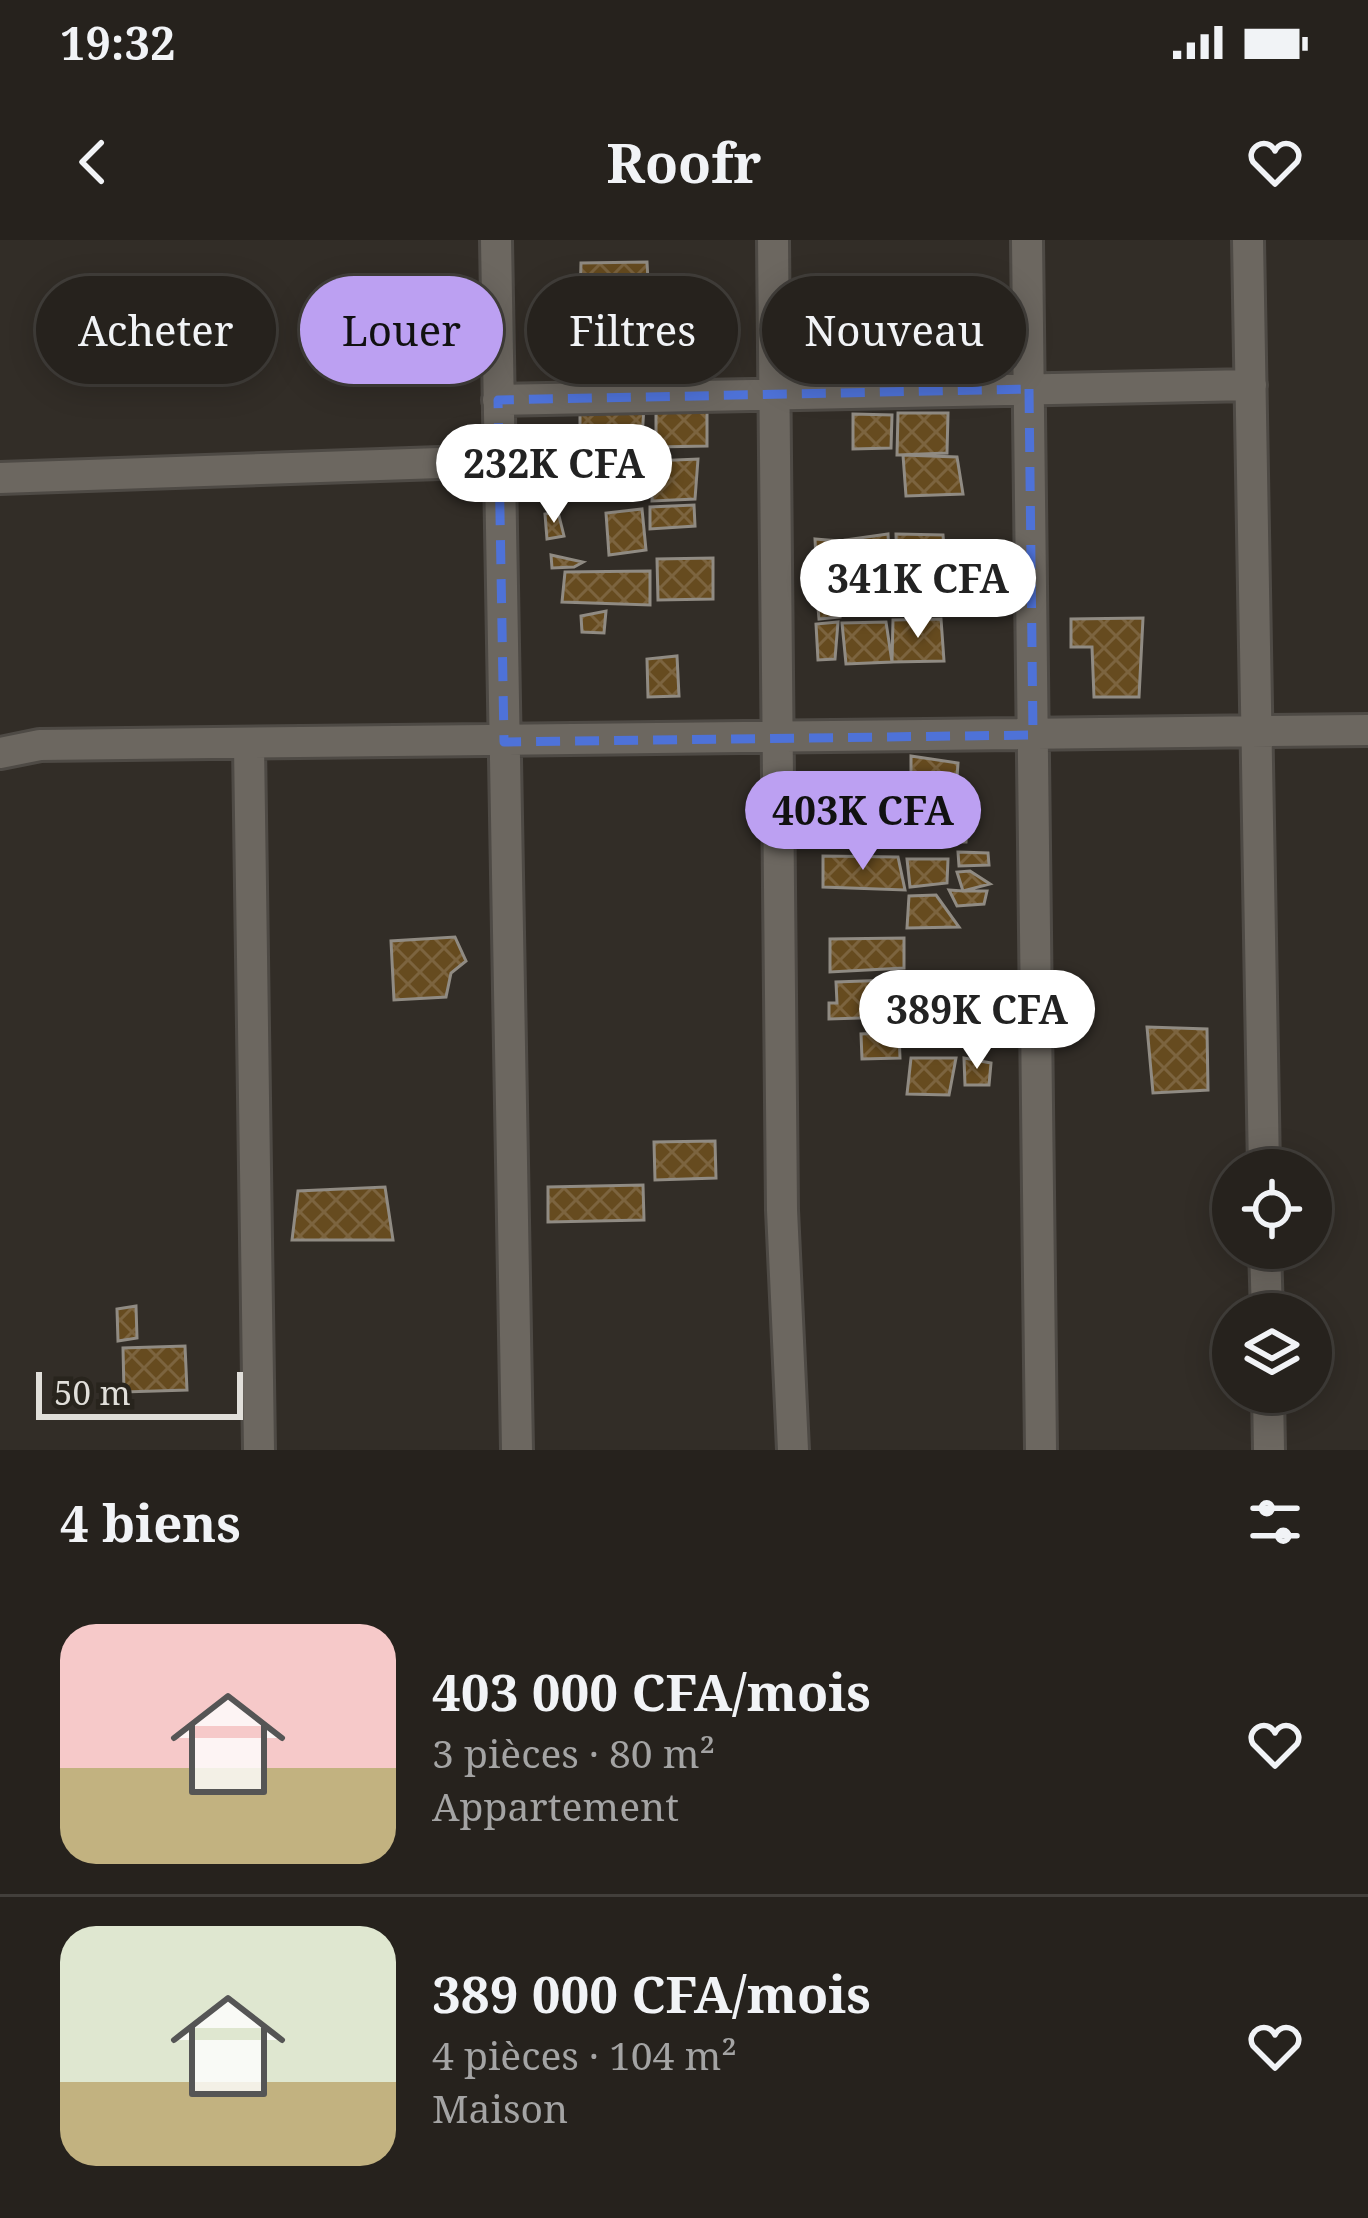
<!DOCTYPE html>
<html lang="fr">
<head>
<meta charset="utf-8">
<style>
  body { margin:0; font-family:"Noto Serif",serif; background:#322f2a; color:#f1f3f6; height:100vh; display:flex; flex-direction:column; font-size:45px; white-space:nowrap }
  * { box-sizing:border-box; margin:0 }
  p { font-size:39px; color:#a4a4a4 }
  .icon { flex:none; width:66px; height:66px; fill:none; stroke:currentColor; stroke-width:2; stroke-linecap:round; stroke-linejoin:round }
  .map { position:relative; height:1210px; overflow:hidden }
  .sheet { display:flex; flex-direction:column; background:#26221d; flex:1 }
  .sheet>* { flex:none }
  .top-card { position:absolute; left:36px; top:36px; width:1296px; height:108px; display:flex; gap:24px }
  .fabs { position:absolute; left:1212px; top:909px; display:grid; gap:24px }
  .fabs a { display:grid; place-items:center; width:120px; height:120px; border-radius:50%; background:#26221d; box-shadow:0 6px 30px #0003,0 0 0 3px #423f3b; font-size:60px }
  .scale { position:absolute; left:36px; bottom:30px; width:207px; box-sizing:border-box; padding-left:12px; border:6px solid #e1dfda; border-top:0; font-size:33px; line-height:42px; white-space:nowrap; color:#e1dfda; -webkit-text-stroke:9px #28241d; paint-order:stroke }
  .price { position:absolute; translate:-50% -102px; padding:0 27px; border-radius:42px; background:#fff; color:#222; font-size:39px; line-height:78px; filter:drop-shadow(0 3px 6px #0008) }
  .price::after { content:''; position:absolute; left:50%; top:72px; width:36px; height:27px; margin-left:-18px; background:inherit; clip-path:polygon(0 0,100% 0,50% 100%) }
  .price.selected { background:#bca0f2; color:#111 }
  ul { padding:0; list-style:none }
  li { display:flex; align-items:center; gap:36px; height:300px; padding:0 60px }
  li+li { border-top:3px solid #423f3b }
  li span { display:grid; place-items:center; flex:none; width:336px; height:240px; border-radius:36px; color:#555 }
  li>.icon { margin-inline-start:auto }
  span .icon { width:144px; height:144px; fill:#fffc; stroke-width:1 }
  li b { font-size:51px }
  h2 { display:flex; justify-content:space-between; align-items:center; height:144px; padding:0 60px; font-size:51px }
  .chip { padding:0 42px; border-radius:54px; background:#26221d; box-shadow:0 6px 30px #0003,0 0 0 3px #423f3b; font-size:42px; line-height:108px }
  .chip.selected { background:#bca0f2; color:#111 }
  .status { display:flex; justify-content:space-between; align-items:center; height:84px; padding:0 60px; background:#26221d; direction:ltr }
  .status svg { height:33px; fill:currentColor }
  header { display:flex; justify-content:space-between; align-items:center; height:156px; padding:0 60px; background:#26221d; font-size:54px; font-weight:700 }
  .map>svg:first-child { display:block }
</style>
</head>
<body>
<div class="status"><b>19:32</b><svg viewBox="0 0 49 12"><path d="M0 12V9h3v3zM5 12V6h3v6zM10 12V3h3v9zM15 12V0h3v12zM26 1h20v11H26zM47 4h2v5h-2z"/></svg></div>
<header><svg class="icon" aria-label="back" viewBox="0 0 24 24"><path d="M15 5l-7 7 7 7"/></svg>Roofr<svg class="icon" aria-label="heart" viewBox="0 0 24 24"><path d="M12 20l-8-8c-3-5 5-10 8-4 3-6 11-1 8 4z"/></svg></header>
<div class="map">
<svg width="1368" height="1210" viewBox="0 0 1368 1210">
  <defs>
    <pattern id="building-cross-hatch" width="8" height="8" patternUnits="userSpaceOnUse" patternTransform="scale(3)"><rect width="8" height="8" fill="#664b1f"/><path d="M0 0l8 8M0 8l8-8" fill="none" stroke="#7c643f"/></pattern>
  </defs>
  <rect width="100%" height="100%" fill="#322d27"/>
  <!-- building -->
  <path fill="url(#building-cross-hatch)" stroke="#908b83" stroke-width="3" d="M 647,22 L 649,60 L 580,61 L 581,23 Z
    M 968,84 L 944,120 L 904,125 L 901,88 Z
    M 644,166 L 641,215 L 596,214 L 596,191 L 580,191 L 580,168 Z
    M 656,166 L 707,167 L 707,206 L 656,207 Z
    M 898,173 L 948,173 L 947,213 L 897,215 Z
    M 853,174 L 892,175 L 891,208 L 853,209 Z
    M 545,190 L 558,190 L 564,215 L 543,216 Z
    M 903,215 L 957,217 L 963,254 L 906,256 Z
    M 698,219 L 695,259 L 652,261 L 653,221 Z
    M 565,221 L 580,223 L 583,237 L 565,240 Z
    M 694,265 L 695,286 L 650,289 L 650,267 Z
    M 642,269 L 646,310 L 609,315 L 606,273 Z
    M 558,272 L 564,296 L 547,299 L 545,274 Z
    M 888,294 L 890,333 L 847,333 L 845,300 Z
    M 896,294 L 943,295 L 946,335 L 897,336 Z
    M 815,299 L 839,301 L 838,337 L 817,338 Z
    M 551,315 L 583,322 L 574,327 L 552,328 Z
    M 713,318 L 713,359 L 658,360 L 657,319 Z
    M 650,331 L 650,365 L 562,362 L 565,332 Z
    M 844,340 L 897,343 L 895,375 L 846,374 Z
    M 836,343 L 840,377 L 819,379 L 816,345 Z
    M 606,371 L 604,393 L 582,392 L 581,376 Z
    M 1143,378 L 1139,457 L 1094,457 L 1092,407 L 1071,407 L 1071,379 Z
    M 941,379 L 944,421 L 892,422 L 893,380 Z
    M 838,382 L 835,419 L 818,420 L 816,384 Z
    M 886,382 L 892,422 L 846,424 L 842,383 Z
    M 677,416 L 679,456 L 648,457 L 647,419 Z
    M 911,516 L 958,523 L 957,537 L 911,540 Z
    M 845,533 L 897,534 L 901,564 L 852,568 Z
    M 909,545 L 969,547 L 966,602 L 912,602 Z
    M 958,612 L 988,613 L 989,625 L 959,626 Z
    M 823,616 L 898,617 L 905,650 L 823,647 Z
    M 907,619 L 948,619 L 947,643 L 910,647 Z
    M 970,631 L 990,644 L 963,651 L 957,632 Z
    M 949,650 L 963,651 L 987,651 L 984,664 L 957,666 Z
    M 936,655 L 959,687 L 907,688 L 909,656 Z
    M 455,697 L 466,721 L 451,733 L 446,757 L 394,760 L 391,701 Z
    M 904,698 L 904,728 L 830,732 L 830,699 Z
    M 989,734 L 986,776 L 911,777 L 907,736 Z
    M 891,740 L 892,777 L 829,779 L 829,763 L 837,763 L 836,742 Z
    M 1147,787 L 1207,789 L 1208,850 L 1153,853 Z
    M 899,792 L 900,818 L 862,819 L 861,794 Z
    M 911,818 L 956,818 L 949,855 L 907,854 Z
    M 964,818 L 991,823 L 989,845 L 965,845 Z
    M 715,901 L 716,938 L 655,940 L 654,902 Z
    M 643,945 L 644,980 L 548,982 L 548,947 Z
    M 385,947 L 393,1000 L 292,1000 L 298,951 Z
    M 136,1066 L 137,1098 L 118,1101 L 117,1069 Z
    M 185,1106 L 187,1150 L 124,1152 L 123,1108 Z"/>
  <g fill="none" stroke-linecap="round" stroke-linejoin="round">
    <defs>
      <path id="minor" d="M 496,0 L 517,1210
        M 773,0 L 782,970 L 793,1210
        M 1027,0 L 1041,1210
        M 1248,0 L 1264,930
        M 498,160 L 1251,145
        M 0,238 L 499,221
        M 249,505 L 259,1210
        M 0,513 L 40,505 L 1368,490
        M 1265,1008 L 1267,1074
        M 1268,1152 L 1269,1210"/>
    </defs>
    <!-- minor casing -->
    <use href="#minor" stroke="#4e4a45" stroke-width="36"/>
    <!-- minor -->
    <use href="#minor" stroke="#6c6760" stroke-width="30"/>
  </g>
  <!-- marked area -->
  <path fill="none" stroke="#4e72d8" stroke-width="9" stroke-dasharray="24 15" stroke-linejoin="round" d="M 1029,149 L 1033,495 L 504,502 L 498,160 Z"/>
</svg>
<div class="fabs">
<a><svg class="icon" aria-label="locate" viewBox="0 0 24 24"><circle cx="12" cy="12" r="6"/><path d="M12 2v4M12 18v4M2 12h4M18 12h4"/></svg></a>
<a><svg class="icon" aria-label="layers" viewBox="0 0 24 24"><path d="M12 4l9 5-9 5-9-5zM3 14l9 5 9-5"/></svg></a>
</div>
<div class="scale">50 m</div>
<b class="price" style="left:554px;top:286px">232K CFA</b>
<b class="price" style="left:918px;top:401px">341K CFA</b>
<b class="price selected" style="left:863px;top:633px">403K CFA</b>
<b class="price" style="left:977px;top:832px">389K CFA</b>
<div class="top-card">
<a class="chip">Acheter</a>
<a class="chip selected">Louer</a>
<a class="chip">Filtres</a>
<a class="chip">Nouveau</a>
</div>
</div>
<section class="sheet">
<h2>4 biens<svg class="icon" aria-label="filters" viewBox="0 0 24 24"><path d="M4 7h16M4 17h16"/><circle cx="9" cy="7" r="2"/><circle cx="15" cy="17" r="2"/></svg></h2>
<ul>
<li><span style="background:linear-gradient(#f6c9c9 60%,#c2b280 0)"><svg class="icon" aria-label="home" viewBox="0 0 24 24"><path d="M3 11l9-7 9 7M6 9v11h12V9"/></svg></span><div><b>403 000 CFA/mois</b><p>3 pièces · 80 m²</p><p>Appartement</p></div><svg class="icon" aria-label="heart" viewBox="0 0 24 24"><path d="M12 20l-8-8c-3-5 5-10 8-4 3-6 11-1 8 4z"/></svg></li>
<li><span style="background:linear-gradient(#dfe7d0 65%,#c2b280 0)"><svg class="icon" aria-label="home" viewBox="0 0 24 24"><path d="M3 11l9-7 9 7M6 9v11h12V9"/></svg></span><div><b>389 000 CFA/mois</b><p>4 pièces · 104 m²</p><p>Maison</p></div><svg class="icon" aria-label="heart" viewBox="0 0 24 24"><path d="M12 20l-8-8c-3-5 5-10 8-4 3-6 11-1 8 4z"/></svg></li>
</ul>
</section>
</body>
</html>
